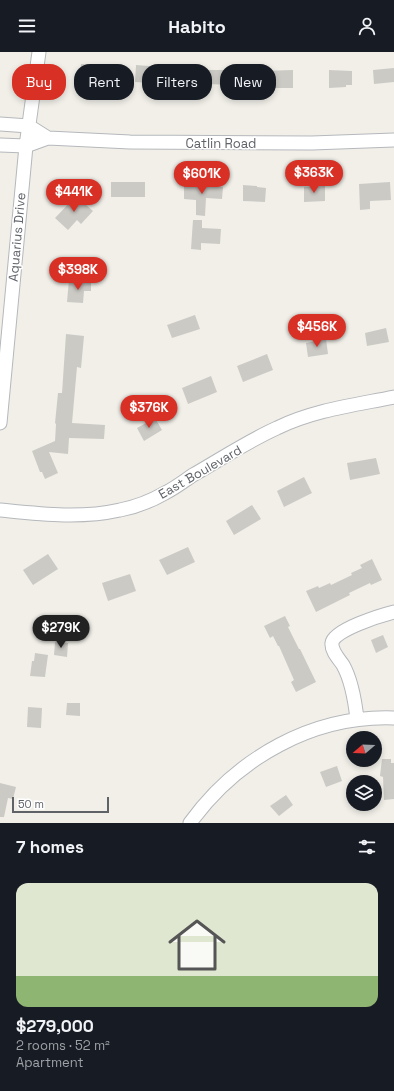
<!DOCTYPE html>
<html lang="en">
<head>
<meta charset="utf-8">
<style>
  body { margin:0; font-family:"Space Grotesk",sans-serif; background:#242831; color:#f1f3f6; height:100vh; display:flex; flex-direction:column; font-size:15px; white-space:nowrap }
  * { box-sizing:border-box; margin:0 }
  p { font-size:13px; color:#9ea1a6 }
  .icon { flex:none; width:22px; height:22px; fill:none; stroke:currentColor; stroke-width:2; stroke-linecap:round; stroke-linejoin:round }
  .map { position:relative; height:771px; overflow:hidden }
  .side { display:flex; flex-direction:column; background:#171b24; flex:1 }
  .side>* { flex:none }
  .guide { position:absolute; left:12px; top:12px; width:370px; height:36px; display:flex; gap:8px }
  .needle { width:26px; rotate:251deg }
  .buttons { position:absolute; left:346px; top:679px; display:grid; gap:8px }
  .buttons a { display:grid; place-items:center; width:36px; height:36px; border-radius:50%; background:#171b24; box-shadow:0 2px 6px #0003; font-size:20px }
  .scale { position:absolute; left:12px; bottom:10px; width:97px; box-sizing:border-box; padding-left:4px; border:2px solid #5f6368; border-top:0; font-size:11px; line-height:14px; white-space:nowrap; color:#5f6368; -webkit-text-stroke:3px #fff; paint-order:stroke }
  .price { position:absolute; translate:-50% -34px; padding:0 9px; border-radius:14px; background:#d93025; color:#fff; font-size:13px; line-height:26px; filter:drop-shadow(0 1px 2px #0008) }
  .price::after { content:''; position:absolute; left:50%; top:24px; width:12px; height:9px; margin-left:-6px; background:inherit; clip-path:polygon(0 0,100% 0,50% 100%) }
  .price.on { background:#222; color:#fff }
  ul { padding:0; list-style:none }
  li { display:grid; align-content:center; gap:8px; height:212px; padding:0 16px }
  li span { display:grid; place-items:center; height:124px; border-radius:12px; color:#555 }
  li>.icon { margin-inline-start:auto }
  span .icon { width:72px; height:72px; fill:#fffc; stroke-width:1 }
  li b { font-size:17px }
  h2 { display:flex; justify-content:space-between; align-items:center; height:48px; padding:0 16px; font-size:17px }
  .pill { padding:0 14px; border-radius:16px; background:#171b24; box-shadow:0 2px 6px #0003; font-size:14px; line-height:36px }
  .pill.on { background:#d93025; color:#fff }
  header { display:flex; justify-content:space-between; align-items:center; height:52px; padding:0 16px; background:#171b24; font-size:18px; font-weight:700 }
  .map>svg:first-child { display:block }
</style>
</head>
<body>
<header><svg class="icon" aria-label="menu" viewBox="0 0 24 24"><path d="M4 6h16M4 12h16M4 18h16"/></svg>Habito<svg class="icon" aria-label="person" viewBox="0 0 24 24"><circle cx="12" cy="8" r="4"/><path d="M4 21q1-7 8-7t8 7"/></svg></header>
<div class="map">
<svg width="394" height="771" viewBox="0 0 394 771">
  <rect width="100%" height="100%" fill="#f1efe8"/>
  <!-- building -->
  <path fill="#cccac5" d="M 81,12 L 113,13 L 112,27 L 80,26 Z
    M 136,13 L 175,16 L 174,30 L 166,30 L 166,32 L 135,30 Z
    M 394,16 L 394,30 L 374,32 L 373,18 Z
    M 205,18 L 236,18 L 236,33 L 205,32 Z
    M 293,18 L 293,36 L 262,36 L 262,19 Z
    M 329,18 L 352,19 L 352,33 L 346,33 L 346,35 L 329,36 Z
    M 111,130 L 145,130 L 145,145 L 111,145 Z
    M 390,130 L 391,148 L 370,149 L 370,157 L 360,158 L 359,132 Z
    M 184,131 L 199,131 L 199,134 L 223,135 L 222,147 L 206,146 L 205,164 L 196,163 L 196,148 L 184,147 Z
    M 243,133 L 257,134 L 257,135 L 266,136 L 265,150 L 243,149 Z
    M 325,134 L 325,149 L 304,150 L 304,135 Z
    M 76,144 L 93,159 L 81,172 L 77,168 L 68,178 L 55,166 Z
    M 193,168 L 202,168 L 202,176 L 221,177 L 220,192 L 201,191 L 201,198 L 191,197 Z
    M 69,227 L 91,230 L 91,239 L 84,239 L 83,251 L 67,250 Z
    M 195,263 L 200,277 L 172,286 L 167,273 Z
    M 386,276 L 389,290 L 367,294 L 365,281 Z
    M 66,282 L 84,284 L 81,316 L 77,315 L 72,371 L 105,373 L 104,387 L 69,386 L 68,402 L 49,400 L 58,421 L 45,427 L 42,420 L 40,420 L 32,399 L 55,389 L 56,372 L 55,371 L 58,341 L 62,341 Z
    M 326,287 L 328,302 L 308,305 L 306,291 Z
    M 267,302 L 273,318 L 243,330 L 237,314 Z
    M 211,324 L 217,340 L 188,352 L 182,336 Z
    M 155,366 L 162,378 L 144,389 L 137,376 Z
    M 376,406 L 380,422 L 350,428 L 347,411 Z
    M 304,425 L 312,441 L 284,455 L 277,439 Z
    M 252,453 L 261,467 L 234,483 L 226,469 Z
    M 188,495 L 195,510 L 167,523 L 159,508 Z
    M 48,502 L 58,517 L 33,533 L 23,518 Z
    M 372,507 L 382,528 L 371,533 L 370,531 L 349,541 L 350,543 L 316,560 L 306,539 L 318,534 L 319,536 L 330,531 L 331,533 L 352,523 L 351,521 L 362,516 L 360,513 Z
    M 130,522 L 136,539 L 108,549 L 102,531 Z
    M 285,564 L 290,574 L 288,575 L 299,597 L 300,597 L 316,630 L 296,640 L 291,630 L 294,628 L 279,594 L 278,594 L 273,584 L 270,586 L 264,574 Z
    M 383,583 L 388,595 L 376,601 L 371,588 Z
    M 55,590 L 68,591 L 67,605 L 54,603 Z
    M 35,601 L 48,603 L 45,625 L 30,624 L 32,609 L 34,609 Z
    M 67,651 L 80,651 L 80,664 L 66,663 Z
    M 28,655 L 42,656 L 41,676 L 27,675 Z
    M 382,707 L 391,707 L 391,711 L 394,711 L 394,747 L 384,748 L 383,725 L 380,724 Z
    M 337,714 L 342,729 L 326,735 L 320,720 Z
    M 0,731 L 16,735 L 13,747 L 8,746 L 4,765 L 0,765 Z
    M 286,743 L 293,753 L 279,764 L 270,754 Z"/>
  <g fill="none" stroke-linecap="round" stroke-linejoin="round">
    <defs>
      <path id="minor" d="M 0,72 L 29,74 L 48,86
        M 0,93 L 26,94 L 48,86 L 130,90 L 312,91 L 394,88
        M 0,371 L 26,94 L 39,0
        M 0,458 C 40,462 80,467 120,458 C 136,455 151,449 165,441 C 175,436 184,429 193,423 C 221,407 248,389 277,376 C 314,358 355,353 394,345
        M 357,667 C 355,649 352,629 343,613 C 339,607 331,599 332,591 C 333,578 382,563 394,560
        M 190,771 C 237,706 313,663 394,666"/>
    </defs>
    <!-- minor casing -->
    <use href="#minor" stroke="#b5b8bc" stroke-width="15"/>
    <!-- minor -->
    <use href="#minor" stroke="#fff" stroke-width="13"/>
  </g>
  <g text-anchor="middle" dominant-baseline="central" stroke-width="3" stroke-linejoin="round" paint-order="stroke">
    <!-- street labels -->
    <g font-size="13" fill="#5f6368" stroke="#fff">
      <text x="221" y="91">Catlin Road</text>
      <text transform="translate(17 185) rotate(-85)">Aquarius Drive</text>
      <text transform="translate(200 420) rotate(-30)">East Boulevard</text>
    </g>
  </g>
</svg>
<div class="buttons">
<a><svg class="needle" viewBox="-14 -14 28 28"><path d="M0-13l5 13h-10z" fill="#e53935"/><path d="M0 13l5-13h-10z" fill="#9ea1a6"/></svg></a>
<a><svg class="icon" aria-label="layers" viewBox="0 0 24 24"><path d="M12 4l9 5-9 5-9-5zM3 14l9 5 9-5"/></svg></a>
</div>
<div class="scale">50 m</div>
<b class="price" style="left:314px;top:142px">$363K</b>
<b class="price" style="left:202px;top:143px">$601K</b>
<b class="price" style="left:74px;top:161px">$441K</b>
<b class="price" style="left:78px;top:239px">$398K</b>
<b class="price" style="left:317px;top:296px">$456K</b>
<b class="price" style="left:149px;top:377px">$376K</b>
<b class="price on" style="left:61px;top:597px">$279K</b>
<div class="guide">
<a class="pill on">Buy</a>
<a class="pill">Rent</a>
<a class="pill">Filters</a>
<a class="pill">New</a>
</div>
</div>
<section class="side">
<h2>7 homes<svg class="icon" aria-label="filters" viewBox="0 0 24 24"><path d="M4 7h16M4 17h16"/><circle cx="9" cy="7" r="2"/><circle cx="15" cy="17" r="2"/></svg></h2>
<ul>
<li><span style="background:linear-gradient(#dfe7d0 75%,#8fb573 0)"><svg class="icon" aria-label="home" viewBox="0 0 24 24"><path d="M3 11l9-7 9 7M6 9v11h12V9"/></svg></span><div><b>$279,000</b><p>2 rooms · 52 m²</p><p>Apartment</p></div></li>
</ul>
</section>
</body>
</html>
